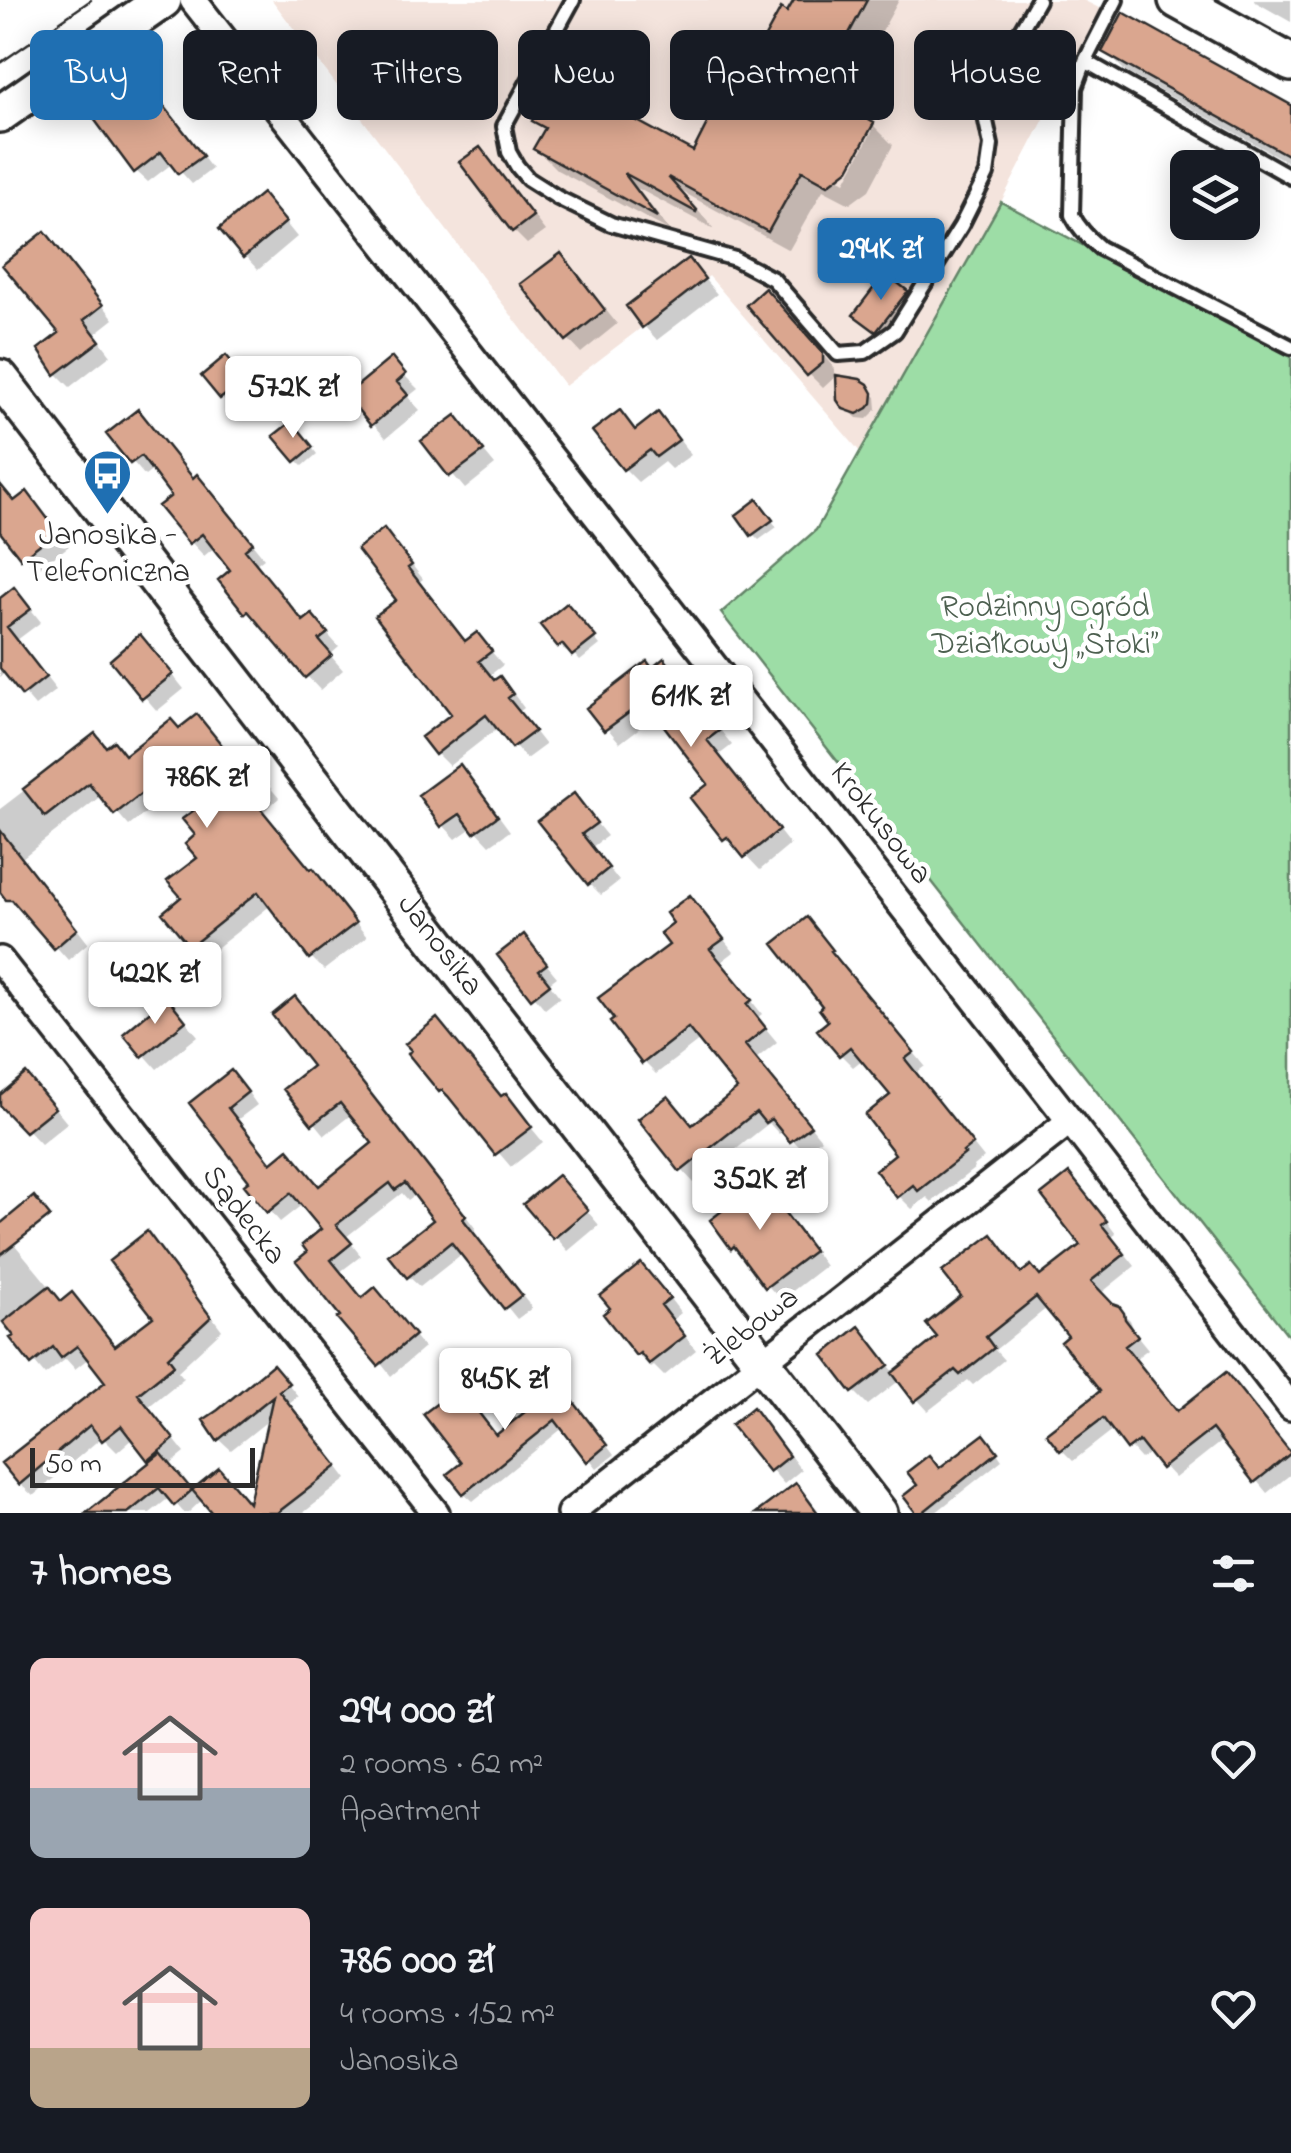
<!DOCTYPE html>
<html lang="en">
<head>
<meta charset="utf-8">
<style>
  body { margin:0; font-family:"Indie Flower",sans-serif; background:#20242c; color:#f1f3f6; height:100vh; display:flex; flex-direction:column; font-size:38px; white-space:nowrap }
  * { box-sizing:border-box; margin:0 }
  p { font-size:32px; color:#9ea1a6 }
  .icon { flex:none; width:55px; height:55px; fill:none; stroke:currentColor; stroke-width:2; stroke-linecap:round; stroke-linejoin:round }
  .map { position:relative; height:1513px; overflow:hidden }
  .panel { display:flex; flex-direction:column; background:#171b24; flex:1 }
  .panel>* { flex:none }
  .banner { position:absolute; left:30px; top:30px; width:1232px; height:90px; display:flex; gap:20px }
  .tools { position:absolute; left:1170px; top:150px; display:grid; gap:20px }
  .tools a { display:grid; place-items:center; width:90px; height:90px; border-radius:15px; background:#171b24; box-shadow:0 5px 25px #0003; font-size:50px }
  .scale { position:absolute; left:30px; bottom:25px; width:225px; box-sizing:border-box; padding-left:10px; border:5px solid #2b2b2b; border-top:0; font-size:28px; line-height:35px; white-space:nowrap; color:#2b2b2b; -webkit-text-stroke:8px #fff; paint-order:stroke }
  .price { position:absolute; translate:-50% -85px; padding:0 22px; border-radius:10px; background:#fff; color:#222; font-size:32px; line-height:65px; filter:drop-shadow(0 2px 5px #0008) }
  .price::after { content:''; position:absolute; left:50%; top:60px; width:30px; height:22px; margin-left:-15px; background:inherit; clip-path:polygon(0 0,100% 0,50% 100%) }
  .price.active { background:#1f6fb2; color:#fff }
  ul { padding:0; list-style:none }
  li { display:flex; align-items:center; gap:30px; height:250px; padding:0 30px }
  li span { display:grid; place-items:center; flex:none; width:280px; height:200px; border-radius:15px; color:#555 }
  li>.icon { margin-inline-start:auto }
  span .icon { width:120px; height:120px; fill:#fffc; stroke-width:1 }
  li b { font-size:42px }
  h2 { display:flex; justify-content:space-between; align-items:center; height:120px; padding:0 30px; font-size:42px }
  .tag { padding:0 35px; border-radius:15px; background:#171b24; box-shadow:0 5px 25px #0003; font-size:35px; line-height:90px }
  .tag.active { background:#1f6fb2; color:#fff }
  .map>svg:first-child { display:block }
</style>
</head>
<body>
<div class="map">
<svg width="1291" height="1513" viewBox="0 0 1291 1513">
  <rect width="100%" height="100%" fill="#fff"/>
  <filter id="ink" filterUnits="userSpaceOnUse"><feTurbulence type="fractalNoise" baseFrequency=".01" numOctaves="2"/><feDisplacementMap in="SourceGraphic" scale="20" xChannelSelector="R" yChannelSelector="G"/><feConvolveMatrix kernelMatrix="1 2 1 2 8 2 1 2 1" color-interpolation-filters="sRGB"/></filter>
  <g filter="url(#ink)">
    <!-- built -->
    <path fill="#f4e4dd" d="M 272,0 L 1083,0 L 1101,9 L 1001,202 L 861,453 L 709,276 L 565,386 Z"/>
    <!-- green -->
    <path fill="#9ddda6" stroke="#648468" stroke-width="2.5" d="M 1001,202 L 1291,355 L 1291,1339 L 721,613 L 816,530 Z"/>
    <!-- shadow -->
    <path fill="#0003" fill-rule="evenodd" d="M 796,0 L 899,0 L 845,98 L 863,116 L 861,119 L 873,125 L 893,145 L 869,190 L 850,204 L 823,190 L 789,250 L 681,191 L 714,229 L 637,188 L 670,231 L 557,170 L 536,149 L 546,131 L 535,121 L 694,155 L 732,103 ZM 868,128 L 874,128 L 845,182 L 840,179 Z
      M 1252,0 L 1291,0 L 1291,22 Z
      M 1105,51 L 1291,108 L 1291,164 L 1126,72 Z
      M 144,83 L 156,95 L 212,169 L 192,184 L 173,163 L 148,182 L 136,171 Z
      M 480,150 L 493,163 L 545,231 L 527,244 L 513,230 Z
      M 275,210 L 297,237 L 258,270 L 245,256 Z
      M 58,248 L 114,319 L 95,334 L 111,355 L 70,387 L 57,374 L 41,350 L 62,333 Z
      M 689,261 L 717,294 L 657,340 L 644,326 Z
      M 574,270 L 617,324 L 581,353 L 568,339 Z
      M 886,277 L 920,306 L 891,344 L 857,314 Z
      M 779,304 L 835,369 L 835,377 L 823,388 L 809,374 Z
      M 232,365 L 250,387 L 228,404 L 222,398 Z
      M 400,371 L 418,389 L 408,397 L 420,410 L 386,438 L 373,424 Z
      M 861,382 L 876,397 L 877,409 L 867,419 L 857,418 L 842,404 Z
      M 138,412 L 194,480 L 210,491 L 264,558 L 256,564 L 304,623 L 324,630 L 339,647 L 330,655 L 343,670 L 320,690 L 247,612 L 222,581 L 234,570 L 215,547 L 204,556 L 191,542 L 174,496 L 154,469 L 145,476 L 109,434 Z
      M 620,413 L 637,431 L 671,429 L 691,455 L 671,469 L 664,462 L 638,482 L 625,469 L 596,431 Z
      M 456,418 L 495,465 L 465,489 L 425,441 Z
      M 298,430 L 317,454 L 303,466 L 297,460 Z
      M 26,494 L 69,546 L 36,571 L 0,528 L 0,504 L 14,504 Z
      M 762,509 L 777,527 L 759,540 L 753,534 Z
      M 396,545 L 423,579 L 419,582 L 467,643 L 477,635 L 503,665 L 490,675 L 496,682 L 499,679 L 512,692 L 524,708 L 519,712 L 545,745 L 526,759 L 499,727 L 449,766 L 436,753 L 454,714 L 400,600 Z
      M 0,601 L 25,602 L 41,622 L 17,640 L 56,690 L 35,706 L 6,672 L 0,677 Z
      M 573,612 L 600,645 L 580,661 L 569,649 L 566,652 L 543,626 Z
      M 153,651 L 184,689 L 157,711 L 113,660 Z
      M 653,671 L 677,675 L 702,707 L 732,745 L 719,755 L 790,845 L 760,870 L 741,850 L 738,851 L 725,838 L 711,784 L 658,714 L 620,743 L 590,708 Z
      M 180,730 L 243,772 L 263,779 L 279,798 L 263,812 L 312,872 L 325,884 L 367,937 L 324,970 L 311,957 L 271,905 L 204,958 L 191,946 L 184,898 L 200,858 L 197,810 L 179,787 L 129,826 L 102,795 L 22,858 L 88,943 L 68,960 L 27,914 L 25,916 L 12,903 L 0,888 L 0,809 L 94,737 L 107,749 L 126,757 Z
      M 460,768 L 473,781 L 510,831 L 490,845 L 473,827 L 456,839 L 443,825 Z
      M 574,796 L 607,836 L 592,847 L 619,881 L 601,895 L 589,883 Z
      M 690,898 L 734,952 L 721,962 L 762,1014 L 757,1018 L 777,1042 L 756,1059 L 821,1139 L 805,1153 L 784,1130 L 779,1134 L 769,1123 L 694,1183 L 682,1170 L 693,1128 L 740,1089 L 700,1040 L 656,1074 L 644,1062 L 676,923 Z
      M 819,933 L 843,964 L 842,965 L 925,1066 L 916,1073 L 984,1158 L 974,1166 L 975,1168 L 932,1202 L 927,1197 L 912,1209 L 899,1196 L 899,1154 L 893,1096 L 863,1059 L 853,1067 L 840,1054 L 832,1021 Z
      M 524,937 L 557,977 L 549,983 L 560,997 L 545,1009 L 501,956 Z
      M 306,1011 L 476,1229 L 472,1232 L 532,1308 L 517,1319 L 463,1253 L 420,1287 L 408,1276 L 437,1220 L 416,1194 L 408,1200 L 402,1193 L 346,1237 L 361,1256 L 340,1272 L 363,1300 L 386,1302 L 424,1348 L 391,1376 L 343,1316 L 310,1252 L 325,1230 L 303,1204 L 280,1222 L 248,1185 L 253,1181 L 192,1103 L 242,1084 L 257,1105 L 237,1120 L 272,1165 L 320,1188 L 375,1144 L 352,1114 L 325,1135 L 287,1089 L 315,1067 Z
      M 180,1014 L 198,1036 L 157,1069 L 126,1034 Z
      M 411,1054 L 502,1098 L 505,1096 L 543,1142 L 511,1167 L 456,1103 L 454,1104 L 441,1091 Z
      M 40,1090 L 67,1123 L 41,1144 L 0,1101 L 0,1098 Z
      M 751,1181 L 780,1215 L 782,1213 L 796,1226 L 825,1266 L 781,1300 L 732,1247 Z
      M 1081,1188 L 1116,1234 L 1112,1237 L 1135,1266 L 1100,1294 L 1130,1320 L 1135,1333 L 1148,1349 L 1135,1359 L 1178,1413 L 1237,1386 L 1291,1454 L 1291,1474 L 1267,1493 L 1223,1440 L 1175,1478 L 1151,1452 L 1141,1459 L 1114,1429 L 1073,1461 L 1061,1449 L 1103,1392 L 1071,1336 L 1048,1307 L 995,1350 L 1004,1360 L 973,1385 L 968,1380 L 928,1411 L 900,1380 L 868,1405 L 854,1391 L 859,1330 L 895,1373 L 941,1338 L 964,1296 L 992,1237 L 1022,1275 L 1042,1278 L 1084,1246 Z
      M 571,1192 L 599,1225 L 568,1251 L 527,1204 Z
      M 6,1234 L 63,1303 L 117,1349 L 157,1317 L 147,1234 L 159,1246 L 222,1330 L 178,1371 L 184,1378 L 148,1407 L 185,1453 L 170,1465 L 193,1493 L 219,1471 L 251,1507 L 270,1419 L 231,1450 L 219,1439 L 284,1379 L 298,1396 L 289,1403 L 347,1479 L 303,1513 L 215,1513 L 203,1499 L 188,1513 L 184,1513 L 170,1497 L 150,1513 L 94,1513 L 153,1462 L 133,1438 L 117,1452 L 102,1437 L 33,1496 L 20,1484 L 108,1382 L 89,1358 L 75,1369 L 66,1359 L 45,1375 L 0,1321 L 0,1239 Z
      M 655,1279 L 681,1313 L 672,1320 L 696,1350 L 664,1376 L 654,1366 L 651,1368 L 638,1355 L 606,1314 Z
      M 568,1395 L 614,1455 L 597,1468 L 564,1427 L 473,1501 L 464,1493 L 497,1437 Z
      M 753,1411 L 766,1424 L 801,1470 L 784,1484 L 734,1426 Z
      M 990,1443 L 1002,1460 L 935,1513 L 919,1513 L 940,1471 Z"/>
    <!-- building -->
    <path fill="#daa68f" stroke="#2b2b2b" stroke-width="2.5" d="M 794,0 L 867,0 L 823,82 L 844,93 L 839,103 L 874,123 L 849,169 L 828,185 L 802,171 L 768,232 L 668,177 L 697,210 L 696,212 L 624,173 L 657,217 L 533,149 L 545,128 L 532,121 L 544,98 L 558,105 L 569,84 L 693,151 L 722,94 L 731,99 L 781,8 L 787,12 Z
      M 1123,12 L 1291,105 L 1291,157 L 1102,52 Z
      M 144,80 L 203,156 L 178,174 L 161,152 L 134,173 L 94,119 Z
      M 480,147 L 533,216 L 512,232 L 459,162 Z
      M 262,193 L 286,222 L 243,258 L 219,229 Z
      M 45,231 L 103,305 L 84,320 L 100,341 L 55,375 L 38,349 L 59,333 L 2,265 Z
      M 561,253 L 605,310 L 566,341 L 520,284 Z
      M 689,258 L 705,279 L 642,328 L 626,306 Z
      M 885,273 L 908,291 L 876,332 L 853,315 Z
      M 765,288 L 823,353 L 823,363 L 807,376 L 746,305 Z
      M 226,355 L 246,379 L 220,399 L 201,376 Z
      M 392,357 L 406,374 L 397,382 L 408,395 L 371,426 L 346,395 Z
      M 836,375 L 860,379 L 868,384 L 873,393 L 872,403 L 868,408 L 857,414 L 843,409 L 837,400 Z
      M 138,409 L 193,478 L 197,474 L 253,543 L 245,550 L 303,621 L 312,614 L 328,633 L 319,640 L 332,655 L 305,678 L 248,611 L 245,614 L 218,580 L 230,570 L 202,534 L 189,544 L 158,506 L 171,496 L 141,456 L 130,464 L 106,434 Z
      M 620,410 L 635,430 L 658,412 L 679,440 L 656,457 L 650,450 L 623,470 L 592,431 Z
      M 456,415 L 484,451 L 449,477 L 421,441 Z
      M 292,421 L 313,447 L 295,462 L 273,436 Z
      M 0,484 L 14,501 L 27,491 L 57,531 L 21,559 L 0,532 Z
      M 757,499 L 773,520 L 751,536 L 736,515 Z
      M 384,528 L 412,565 L 408,568 L 465,641 L 477,632 L 492,651 L 479,661 L 494,680 L 500,676 L 513,694 L 508,698 L 535,731 L 512,748 L 486,715 L 435,755 L 421,737 L 451,714 L 375,616 L 396,600 L 357,549 Z
      M 14,587 L 31,609 L 7,627 L 46,677 L 22,696 L 0,668 L 0,598 Z
      M 567,603 L 596,637 L 572,656 L 562,644 L 558,647 L 540,625 Z
      M 140,634 L 173,674 L 142,699 L 110,660 Z
      M 664,658 L 720,730 L 707,740 L 779,830 L 744,858 L 727,837 L 723,840 L 690,798 L 708,784 L 645,701 L 604,731 L 586,708 L 647,661 L 652,668 Z
      M 197,714 L 242,770 L 251,763 L 268,784 L 252,798 L 310,869 L 313,868 L 356,923 L 309,959 L 258,892 L 190,947 L 162,913 L 181,897 L 167,881 L 197,858 L 185,844 L 195,835 L 182,819 L 194,810 L 166,774 L 114,815 L 89,783 L 45,817 L 23,789 L 95,733 L 106,747 L 114,741 L 125,755 L 171,719 L 179,728 Z
      M 460,764 L 498,816 L 474,833 L 460,814 L 441,827 L 418,795 Z
      M 574,793 L 597,823 L 582,834 L 609,868 L 588,885 L 537,821 Z
      M 0,830 L 77,929 L 54,949 L 12,900 L 6,900 L 0,892 Z
      M 690,895 L 724,939 L 710,949 L 752,1000 L 747,1004 L 766,1028 L 745,1045 L 811,1126 L 790,1142 L 771,1119 L 765,1123 L 756,1112 L 680,1172 L 638,1119 L 668,1096 L 692,1125 L 737,1089 L 688,1028 L 642,1064 L 610,1022 L 614,1019 L 598,998 L 669,945 L 660,933 L 673,923 L 666,913 Z
      M 807,917 L 833,950 L 831,951 L 914,1052 L 905,1059 L 973,1144 L 963,1152 L 965,1154 L 918,1191 L 913,1185 L 897,1198 L 875,1170 L 895,1154 L 865,1115 L 890,1095 L 850,1047 L 839,1056 L 817,1030 L 828,1021 L 819,1009 L 822,1006 L 773,944 Z
      M 524,934 L 547,964 L 539,970 L 550,984 L 531,999 L 497,955 Z
      M 295,996 L 466,1216 L 463,1219 L 522,1295 L 504,1309 L 451,1242 L 407,1278 L 388,1255 L 433,1220 L 405,1183 L 395,1190 L 390,1183 L 336,1225 L 352,1243 L 331,1260 L 362,1298 L 375,1287 L 415,1335 L 378,1366 L 337,1318 L 340,1316 L 296,1261 L 307,1252 L 302,1245 L 321,1229 L 291,1193 L 267,1213 L 244,1185 L 249,1181 L 189,1103 L 231,1070 L 248,1092 L 228,1108 L 271,1163 L 288,1149 L 319,1186 L 372,1143 L 340,1103 L 312,1125 L 283,1089 L 312,1066 L 272,1015 Z
      M 167,997 L 186,1021 L 142,1057 L 123,1034 Z
      M 437,1018 L 501,1096 L 506,1093 L 532,1127 L 495,1155 L 448,1096 L 442,1090 L 439,1092 L 408,1054 L 411,1050 L 405,1044 Z
      M 26,1073 L 55,1108 L 25,1132 L 0,1106 L 0,1095 Z
      M 1069,1173 L 1107,1221 L 1102,1225 L 1125,1254 L 1091,1281 L 1113,1304 L 1119,1306 L 1124,1313 L 1125,1319 L 1138,1336 L 1125,1346 L 1177,1411 L 1226,1372 L 1291,1453 L 1254,1483 L 1212,1429 L 1161,1469 L 1139,1441 L 1127,1450 L 1103,1418 L 1060,1451 L 1046,1433 L 1100,1391 L 1061,1342 L 1068,1336 L 1036,1297 L 986,1337 L 994,1348 L 960,1375 L 955,1370 L 914,1402 L 892,1373 L 937,1337 L 926,1324 L 961,1296 L 942,1272 L 992,1234 L 1021,1273 L 1031,1265 L 1040,1276 L 1080,1245 L 1041,1195 Z
      M 558,1175 L 588,1210 L 553,1239 L 523,1204 Z
      M 751,1177 L 778,1213 L 782,1209 L 814,1251 L 765,1288 L 734,1246 L 731,1249 L 710,1220 L 723,1210 L 718,1202 Z
      M 34,1196 L 50,1216 L 0,1255 L 0,1224 Z
      M 147,1231 L 211,1317 L 168,1357 L 174,1365 L 138,1394 L 174,1439 L 148,1461 L 121,1426 L 102,1441 L 90,1425 L 19,1485 L 1,1463 L 105,1382 L 77,1346 L 61,1358 L 53,1347 L 31,1365 L 10,1338 L 14,1336 L 3,1322 L 49,1286 L 61,1301 L 72,1292 L 115,1346 L 153,1317 L 109,1261 Z
      M 641,1263 L 670,1298 L 661,1305 L 685,1336 L 649,1364 L 640,1353 L 636,1356 L 603,1314 L 610,1308 L 600,1296 Z
      M 859,1326 L 889,1365 L 852,1393 L 823,1355 Z
      M 273,1364 L 289,1383 L 279,1391 L 338,1466 L 277,1513 L 212,1513 L 192,1490 L 219,1468 L 249,1503 L 273,1396 L 217,1441 L 203,1420 L 218,1410 Z
      M 560,1384 L 607,1445 L 587,1462 L 555,1420 L 463,1494 L 447,1474 L 461,1463 L 423,1414 L 459,1387 L 496,1435 Z
      M 753,1407 L 789,1456 L 769,1472 L 731,1425 Z
      M 984,1434 L 998,1452 L 922,1513 L 916,1513 L 903,1496 L 917,1485 L 907,1472 L 929,1455 L 939,1468 Z
      M 161,1453 L 192,1490 L 174,1506 L 159,1488 L 128,1513 L 86,1513 Z
      M 796,1483 L 818,1513 L 756,1513 Z"/>
    <g fill="none" stroke-linecap="round" stroke-linejoin="round">
      <defs>
        <path id="lane" d="M 573,0 L 504,126 L 509,152 L 517,166 L 528,179 L 558,198 L 611,224 L 735,259 L 773,279 L 838,354 L 865,352 L 895,331 L 961,226 L 987,174 L 991,145 L 975,69 L 984,56 L 1018,35 L 1038,0
          M 1116,0 L 1085,61 L 1075,88 L 1072,215 C 1079,229 1088,238 1100,248 L 1291,347
          M 1085,61 L 1291,177"/>
        <path id="street" d="M 193,0 L 1070,1121 L 1291,1407
          M 0,960 L 436,1513
          M 570,1513 L 1070,1121"/>
        <g id="secondary">
          <path d="M 1177,0 L 1291,63"/>
          <path d="M 0,114 L 163,0"/>
          <path id="s1" d="M 0,378 L 879,1513"/>
        </g>
      </defs>
      <!-- lane casing -->
      <use href="#lane" stroke="#2b2b2b" stroke-width="20"/>
      <!-- street casing -->
      <use href="#street" stroke="#2b2b2b" stroke-width="32"/>
      <!-- secondary casing -->
      <use href="#secondary" stroke="#2b2b2b" stroke-width="42"/>
      <!-- lane -->
      <use href="#lane" stroke="#fff" stroke-width="12"/>
      <!-- street -->
      <use href="#street" stroke="#fff" stroke-width="25"/>
      <!-- secondary -->
      <use href="#secondary" stroke="#fff" stroke-width="35"/>
      <!-- tram -->
      <path stroke="#2b2b2b" stroke-width="2.5" d="M 0,63 L 91,0"/>
    </g>
  </g>
  <!-- icons -->
  <defs>
    <symbol id="bus-pin" viewBox="-11 -11 22 30"><path d="M0 17L-7.5 6A9.5 9.5 0 1 1 7.5 6Z" fill="#1f6fb2" stroke="#fff"/><path d="M-5-6H5V4H4V6H2V4H-2V6H-4V4H-5ZM-3.5-4V0h7V-4ZM-3.5 1.2v1.5H-2V1.2ZM2 1.2v1.5H3.5V1.2Z" fill="#fff"/></symbol>
  </defs>
  <g fill-rule="evenodd">
    <use href="#bus-pin" x="80" y="446" width="55" height="75"/>
  </g>
  <g text-anchor="middle" dominant-baseline="central" stroke-width="9" stroke-linejoin="round" paint-order="stroke">
    <!-- poi labels -->
    <g font-size="32" fill="#2b2b2b" stroke="#fff">
      <text x="108" y="536">Janosika -<tspan x="108" dy="37">Telefoniczna</tspan></text>
    </g>
    <!-- park labels -->
    <g font-size="32" fill="#4d6050" stroke="#fff">
      <text x="1045" y="608">Rodzinny Ogród<tspan x="1045" dy="37">Działkowy „Stoki”</tspan></text>
    </g>
    <!-- street labels -->
    <g font-size="32" fill="#2b2b2b" stroke="#fff">
      <text transform="translate(880 824) rotate(52)">Krokusowa</text>
      <text stroke="none"><textPath href="#s1" startOffset="718">Janosika</textPath></text>
      <text transform="translate(243 1216) rotate(52)">Sądecka</text>
      <text transform="translate(752 1328) rotate(-38)">Żlebowa</text>
    </g>
  </g>
</svg>
<div class="tools">
<a><svg class="icon" aria-label="layers" viewBox="0 0 24 24"><path d="M12 4l9 5-9 5-9-5zM3 14l9 5 9-5"/></svg></a>
</div>
<div class="scale">50 m</div>
<b class="price active" style="left:881px;top:303px">294K zł</b>
<b class="price" style="left:293px;top:441px">572K zł</b>
<b class="price" style="left:691px;top:750px">611K zł</b>
<b class="price" style="left:207px;top:831px">786K zł</b>
<b class="price" style="left:155px;top:1027px">422K zł</b>
<b class="price" style="left:760px;top:1233px">352K zł</b>
<b class="price" style="left:505px;top:1433px">845K zł</b>
<div class="banner">
<a class="tag active">Buy</a>
<a class="tag">Rent</a>
<a class="tag">Filters</a>
<a class="tag">New</a>
<a class="tag">Apartment</a>
<a class="tag">House</a>
</div>
</div>
<section class="panel">
<h2>7 homes<svg class="icon" aria-label="filters" viewBox="0 0 24 24"><path d="M4 7h16M4 17h16"/><circle cx="9" cy="7" r="2"/><circle cx="15" cy="17" r="2"/></svg></h2>
<ul>
<li><span style="background:linear-gradient(#f6c9c9 65%,#9aa5b1 0)"><svg class="icon" aria-label="home" viewBox="0 0 24 24"><path d="M3 11l9-7 9 7M6 9v11h12V9"/></svg></span><div><b>294 000 zł</b><p>2 rooms · 62 m²</p><p>Apartment</p></div><svg class="icon" aria-label="heart" viewBox="0 0 24 24"><path d="M12 20l-8-8c-3-5 5-10 8-4 3-6 11-1 8 4z"/></svg></li>
<li><span style="background:linear-gradient(#f6c9c9 70%,#b9a48a 0)"><svg class="icon" aria-label="home" viewBox="0 0 24 24"><path d="M3 11l9-7 9 7M6 9v11h12V9"/></svg></span><div><b>786 000 zł</b><p>4 rooms · 152 m²</p><p>Janosika</p></div><svg class="icon" aria-label="heart" viewBox="0 0 24 24"><path d="M12 20l-8-8c-3-5 5-10 8-4 3-6 11-1 8 4z"/></svg></li>
</ul>
</section>
</body>
</html>
